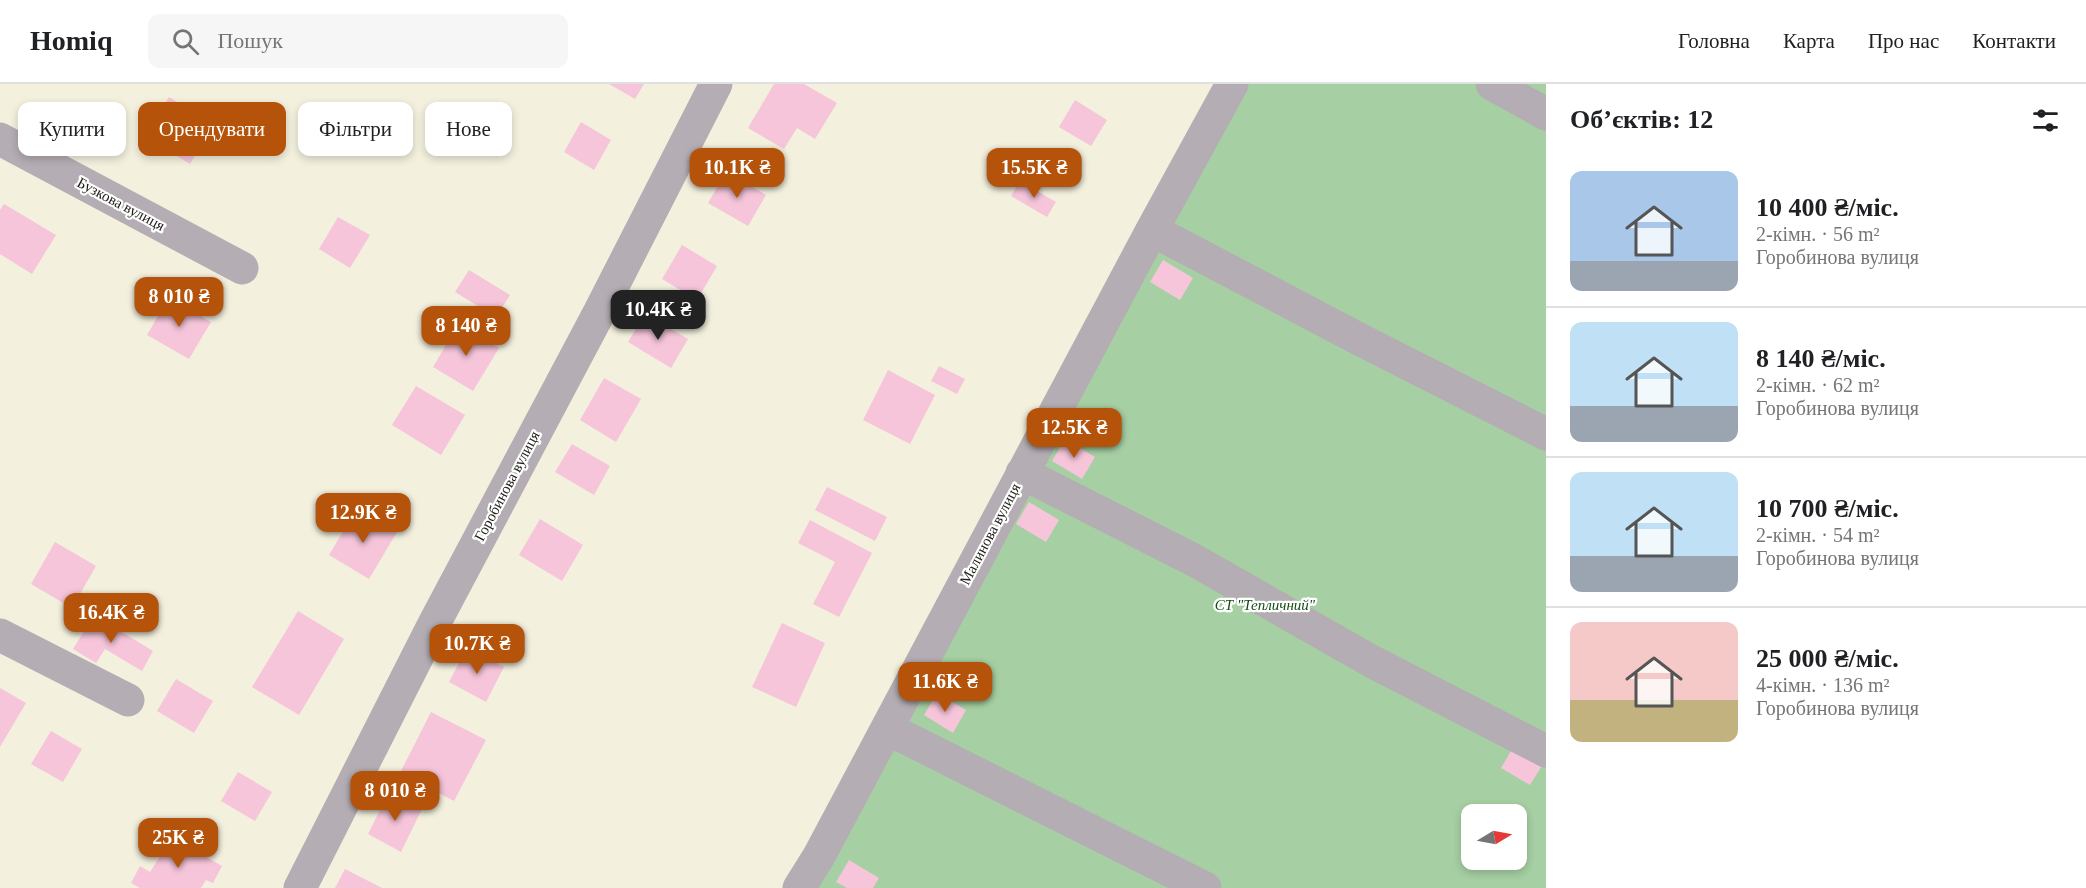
<!DOCTYPE html>
<html lang="uk">
<head>
<meta charset="utf-8">
<style>
  body { margin:0; font-family:Georgia,serif; background:#f6f6f6; color:#202124; height:100vh; display:flex; flex-direction:column; font-size:22px; white-space:nowrap }
  * { box-sizing:border-box; margin:0 }
  p { font-size:20px; color:#757577 }
  .icon { flex:none; width:33px; height:33px; fill:none; stroke:currentColor; stroke-width:2; stroke-linecap:round; stroke-linejoin:round }
  .map { position:relative; flex:1; overflow:hidden }
  .details { display:flex; flex-direction:column; background:#fff; width:540px }
  .details>* { flex:none }
  .banner { position:absolute; left:18px; top:18px; width:570px; height:54px; display:flex; gap:12px }
  .needle { width:39px; rotate:80deg }
  .controls { position:absolute; left:1461px; top:720px; display:grid; gap:12px }
  .controls a { display:grid; place-items:center; width:66px; height:66px; border-radius:12px; background:#fff; box-shadow:0 3px 9px #0003; font-size:30px }
  .price { position:absolute; translate:-50% -51px; padding:0 14px; border-radius:12px; background:#b45309; color:#fff; font-size:20px; line-height:39px; filter:drop-shadow(0 2px 3px #0008) }
  .price::after { content:''; position:absolute; left:50%; top:36px; width:18px; height:14px; margin-left:-9px; background:inherit; clip-path:polygon(0 0,100% 0,50% 100%) }
  .price.active { background:#222; color:#fff }
  ul { padding:0; list-style:none }
  li { display:flex; align-items:center; gap:18px; height:150px; padding:0 24px }
  li+li { border-top:2px solid #e0e0e0 }
  li span { display:grid; place-items:center; flex:none; width:168px; height:120px; border-radius:12px; color:#555 }
  li>.icon { margin-inline-start:auto }
  span .icon { width:72px; height:72px; fill:#fffc; stroke-width:1 }
  li b { font-size:26px }
  h2 { display:flex; justify-content:space-between; align-items:center; height:72px; padding:0 24px; font-size:26px }
  .tag { padding:0 21px; border-radius:12px; background:#fff; box-shadow:0 3px 9px #0003; font-size:21px; line-height:54px }
  .tag.active { background:#b45309; color:#fff }
  header { display:flex; align-items:center; gap:36px; box-sizing:border-box; height:84px; padding:0 30px; background:#fff; border-bottom:2px solid #e0e0e0 }
  header strong { font-size:28px }
  nav { display:flex; gap:33px; margin-inline-start:auto; font-size:21px }
  .search { width:420px; height:54px; background:#f6f6f6; display:flex; align-items:center; gap:15px; box-sizing:border-box; padding:0 21px; border-radius:12px; color:#757577; font-size:22px }
  main { display:flex; flex:1; min-height:0 }
  .map>svg:first-child { display:block }
</style>
</head>
<body>
<header>
<strong>Homiq</strong>
<div class="search"><svg class="icon" aria-label="search" viewBox="0 0 24 24"><circle cx="10" cy="10" r="6"/><path d="M15 15l6 6"/></svg>Пошук</div>
<nav><a>Головна</a><a>Карта</a><a>Про нас</a><a>Контакти</a></nav>
</header>
<main>
<div class="map">
<svg width="1546" height="804" viewBox="0 0 1546 804">
  <rect width="100%" height="100%" fill="#f3f0de"/>
  <!-- green -->
  <path fill="#a6cfa3" fill-rule="evenodd" d="M 1225,0 L 1546,0 L 1546,804 L 796,804 ZM 1472,730 L 1516,730 L 1516,776 L 1472,776 Z"/>
  <!-- building -->
  <path fill="#f6c5da" d="M 609,0 L 644,0 L 635,15 Z
    M 774,0 L 804,0 L 837,19 L 815,55 L 797,44 L 784,65 L 748,44 Z
    M 169,13 L 214,40 L 190,80 L 145,53 Z
    M 1075,16 L 1107,36 L 1091,62 L 1059,43 Z
    M 581,38 L 611,56 L 594,86 L 564,68 Z
    M 726,88 L 766,111 L 748,142 L 708,119 Z
    M 1020,97 L 1056,118 L 1047,133 L 1011,112 Z
    M 4,120 L 56,151 L 32,190 L 0,170 L 0,126 Z
    M 338,133 L 370,151 L 350,184 L 319,165 Z
    M 682,161 L 717,182 L 697,216 L 662,195 Z
    M 1163,176 L 1193,194 L 1180,216 L 1150,198 Z
    M 469,186 L 510,211 L 496,233 L 455,208 Z
    M 169,213 L 211,238 L 189,275 L 147,251 Z
    M 645,230 L 688,255 L 671,284 L 628,258 Z
    M 459,239 L 499,264 L 473,307 L 433,283 Z
    M 939,282 L 965,295 L 957,310 L 931,297 Z
    M 888,286 L 935,311 L 910,360 L 863,336 Z
    M 604,294 L 641,315 L 616,358 L 580,336 Z
    M 416,302 L 465,331 L 441,371 L 392,341 Z
    M 1065,355 L 1095,373 L 1082,395 L 1052,377 Z
    M 572,360 L 610,382 L 594,411 L 555,388 Z
    M 827,403 L 887,433 L 875,457 L 815,426 Z
    M 1029,418 L 1059,436 L 1046,458 L 1016,440 Z
    M 357,424 L 397,448 L 369,495 L 329,471 Z
    M 540,435 L 583,461 L 562,497 L 519,471 Z
    M 810,436 L 872,469 L 839,533 L 813,520 L 835,478 L 798,459 Z
    M 55,458 L 96,482 L 72,524 L 31,500 Z
    M 298,527 L 344,555 L 299,631 L 252,603 Z
    M 94,531 L 153,567 L 142,587 L 105,565 L 96,579 L 73,565 Z
    M 782,539 L 825,559 L 796,623 L 752,603 Z
    M 467,564 L 504,583 L 486,618 L 449,598 Z
    M 176,595 L 213,617 L 194,649 L 157,627 Z
    M 0,604 L 26,619 L 0,663 Z
    M 937,609 L 966,626 L 953,649 L 924,631 Z
    M 431,628 L 486,656 L 454,717 L 400,689 Z
    M 51,647 L 82,665 L 63,698 L 31,680 Z
    M 1514,662 L 1543,680 L 1530,701 L 1501,684 Z
    M 238,688 L 272,708 L 255,737 L 221,717 Z
    M 389,708 L 422,725 L 401,768 L 368,750 Z
    M 172,753 L 222,782 L 213,799 L 206,796 L 201,804 L 140,804 L 131,799 L 140,782 L 150,788 Z
    M 849,776 L 879,794 L 873,804 L 847,804 L 836,798 Z
    M 345,785 L 382,804 L 335,804 Z"/>
  <g fill="none" stroke-linecap="round" stroke-linejoin="round">
    <!-- minor -->
    <path stroke="#b4adb3" stroke-width="33" d="M 1492,0 L 1546,30
      M 0,55 L 242,184
      M 1152,146 L 1357,254 L 1546,350
      M 1022,389 L 1192,475 L 1371,577 L 1546,667
      M 0,551 L 128,616
      M 888,645 L 1205,804
      M 300,804 L 434,540 L 599,229 L 716,0
      M 799,804 L 819,772 L 1152,146 L 1232,0"/>
  </g>
  <g text-anchor="middle" dominant-baseline="central" stroke-width="4.5" stroke-linejoin="round" paint-order="stroke">
    <!-- street labels -->
    <g font-size="15" fill="#1d1c15" stroke="#fff">
      <text transform="translate(121 120) rotate(28)">Бузкова вулиця</text>
      <text transform="translate(507 402) rotate(-62)">Горобинова вулиця</text>
      <text transform="translate(990 450) rotate(-62)">Малинова вулиця</text>
    </g>
    <!-- park labels -->
    <g font-size="15" font-style="italic" fill="#134d13" stroke="#fff">
      <text x="1265" y="521">СТ "Тепличний"</text>
    </g>
  </g>
</svg>
<div class="controls">
<a><svg class="needle" viewBox="-14 -14 28 28"><path d="M0-13l5 13h-10z" fill="#e53935"/><path d="M0 13l5-13h-10z" fill="#757577"/></svg></a>
</div>
<b class="price" style="left:737px;top:115px">10.1K ₴</b>
<b class="price" style="left:1034px;top:115px">15.5K ₴</b>
<b class="price" style="left:179px;top:244px">8 010 ₴</b>
<b class="price active" style="left:658px;top:257px">10.4K ₴</b>
<b class="price" style="left:466px;top:273px">8 140 ₴</b>
<b class="price" style="left:1074px;top:375px">12.5K ₴</b>
<b class="price" style="left:363px;top:460px">12.9K ₴</b>
<b class="price" style="left:111px;top:560px">16.4K ₴</b>
<b class="price" style="left:477px;top:591px">10.7K ₴</b>
<b class="price" style="left:945px;top:629px">11.6K ₴</b>
<b class="price" style="left:395px;top:738px">8 010 ₴</b>
<b class="price" style="left:178px;top:785px">25K ₴</b>
<div class="banner">
<a class="tag">Купити</a>
<a class="tag active">Орендувати</a>
<a class="tag">Фільтри</a>
<a class="tag">Нове</a>
</div>
</div>
<section class="details">
<h2>Об’єктів: 12<svg class="icon" aria-label="filters" viewBox="0 0 24 24"><path d="M4 7h16M4 17h16"/><circle cx="9" cy="7" r="2"/><circle cx="15" cy="17" r="2"/></svg></h2>
<ul>
<li><span style="background:linear-gradient(#a9c7e8 75%,#9aa5b1 0)"><svg class="icon" aria-label="home" viewBox="0 0 24 24"><path d="M3 11l9-7 9 7M6 9v11h12V9"/></svg></span><div><b>10 400 ₴/міс.</b><p>2-кімн. · 56 m²</p><p>Горобинова вулиця</p></div></li>
<li><span style="background:linear-gradient(#bfe0f5 70%,#9aa5b1 0)"><svg class="icon" aria-label="home" viewBox="0 0 24 24"><path d="M3 11l9-7 9 7M6 9v11h12V9"/></svg></span><div><b>8 140 ₴/міс.</b><p>2-кімн. · 62 m²</p><p>Горобинова вулиця</p></div></li>
<li><span style="background:linear-gradient(#bfe0f5 70%,#9aa5b1 0)"><svg class="icon" aria-label="home" viewBox="0 0 24 24"><path d="M3 11l9-7 9 7M6 9v11h12V9"/></svg></span><div><b>10 700 ₴/міс.</b><p>2-кімн. · 54 m²</p><p>Горобинова вулиця</p></div></li>
<li><span style="background:linear-gradient(#f6c9c9 65%,#c2b280 0)"><svg class="icon" aria-label="home" viewBox="0 0 24 24"><path d="M3 11l9-7 9 7M6 9v11h12V9"/></svg></span><div><b>25 000 ₴/міс.</b><p>4-кімн. · 136 m²</p><p>Горобинова вулиця</p></div></li>
</ul>
</section>
</main>
</body>
</html>
